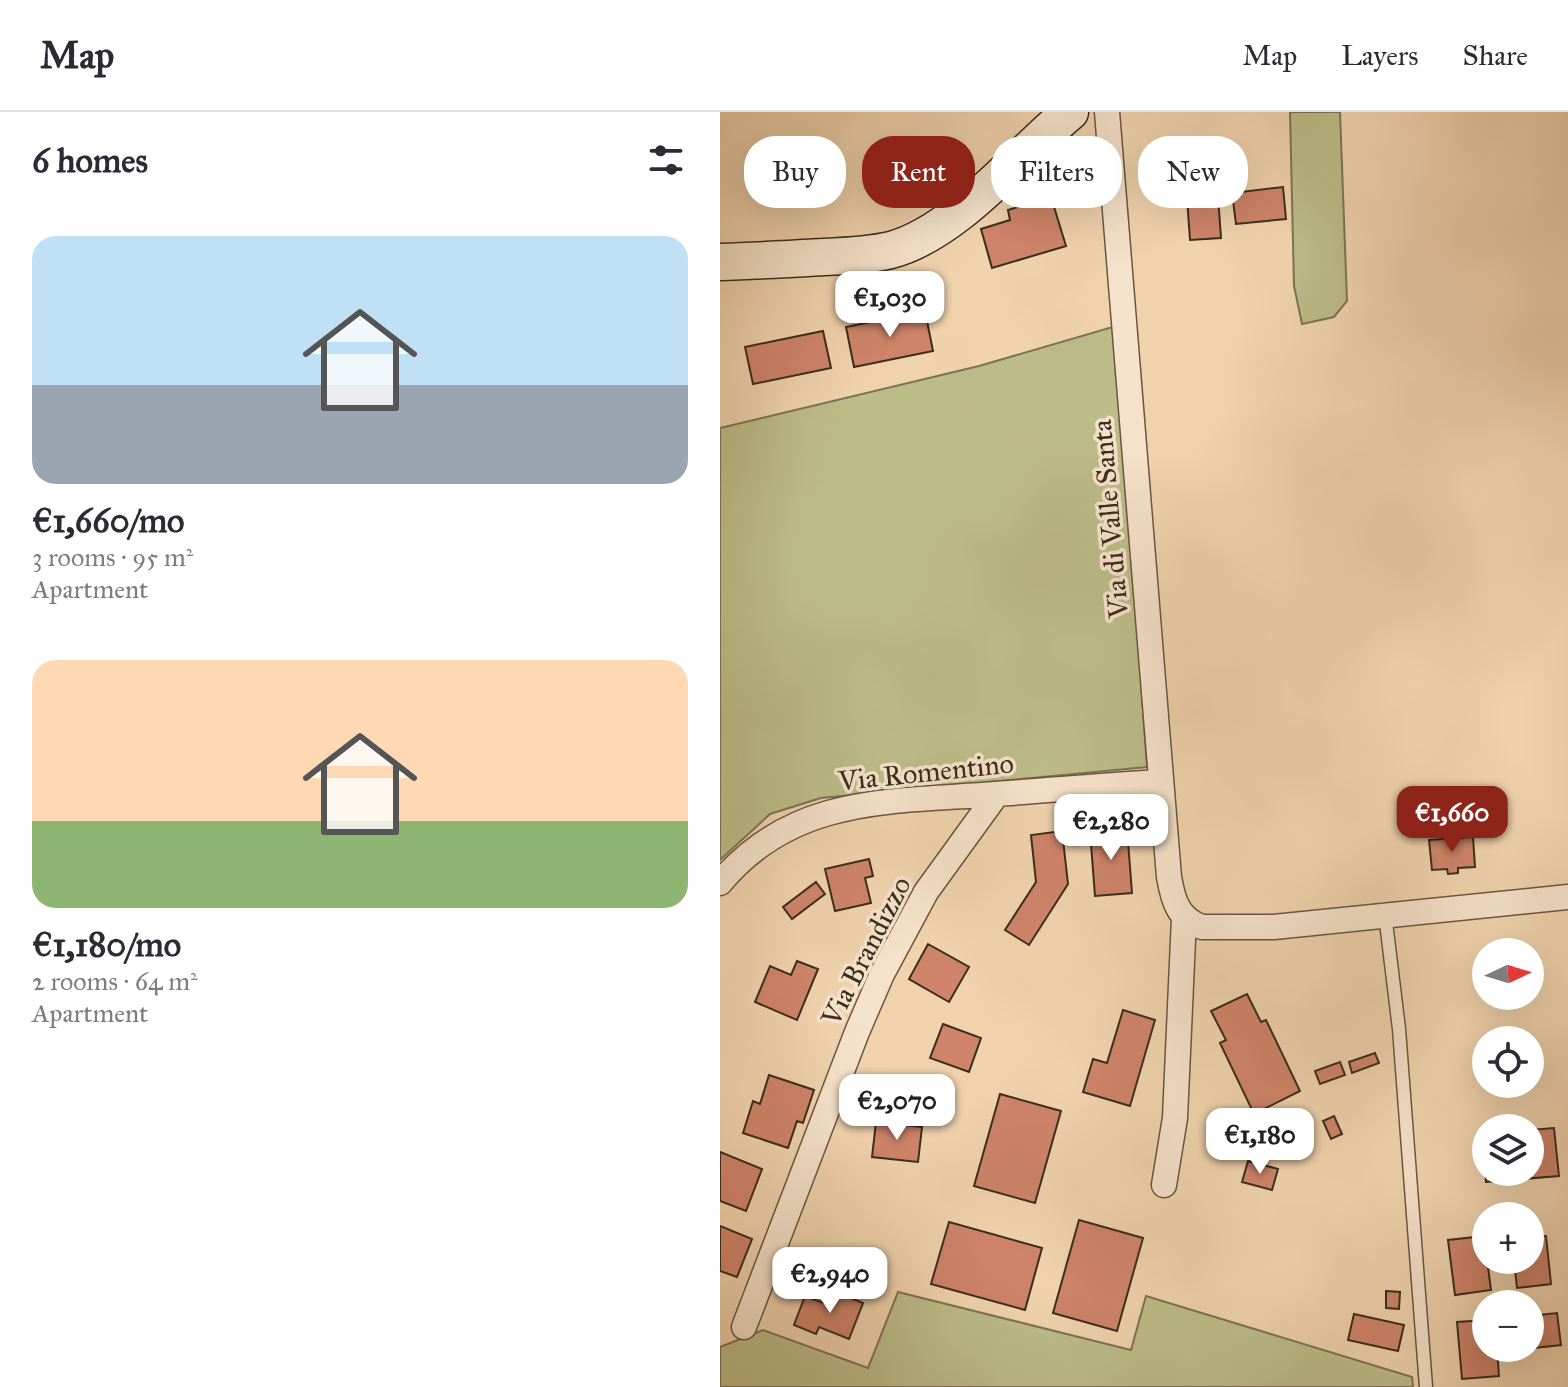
<!DOCTYPE html>
<html lang="en">
<head>
<meta charset="utf-8">
<style>
  body { margin:0; font-family:"IM FELL Great Primer",serif; background:#f7f7f7; color:#2b2b33; height:100vh; display:flex; flex-direction:column; font-size:30px; white-space:nowrap }
  * { box-sizing:border-box; margin:0 }
  p { font-size:26px; color:#7c7c81 }
  .icon { flex:none; width:44px; height:44px; fill:none; stroke:currentColor; stroke-width:2; stroke-linecap:round; stroke-linejoin:round }
  .map { position:relative; flex:1; overflow:hidden }
  .drawer { display:flex; flex-direction:column; background:#fff; width:720px }
  .drawer>* { flex:none }
  .top-card { position:absolute; left:24px; top:24px; width:704px; height:72px; display:flex; gap:16px }
  .needle { width:52px; rotate:86deg }
  .buttons { position:absolute; left:752px; top:826px; display:grid; gap:16px }
  .buttons a { display:grid; place-items:center; width:72px; height:72px; border-radius:50%; background:#fff; box-shadow:0 8px 32px #0002; font-size:40px }
  .price { position:absolute; translate:-50% -68px; padding:0 18px; border-radius:16px; background:#fff; color:#222; font-size:26px; line-height:52px; filter:drop-shadow(0 2px 4px #0008) }
  .price::after { content:''; position:absolute; left:50%; top:48px; width:24px; height:18px; margin-left:-12px; background:inherit; clip-path:polygon(0 0,100% 0,50% 100%) }
  .price.current { background:#8f2418; color:#fff }
  ul { padding:0; list-style:none }
  li { display:grid; align-content:center; gap:16px; height:424px; padding:0 32px }
  li span { display:grid; place-items:center; height:248px; border-radius:24px; color:#555 }
  li>.icon { margin-inline-start:auto }
  span .icon { width:144px; height:144px; fill:#fffc; stroke-width:1 }
  li b { font-size:34px }
  h2 { display:flex; justify-content:space-between; align-items:center; height:96px; padding:0 32px; font-size:34px }
  .pill { padding:0 28px; border-radius:32px; background:#fff; box-shadow:0 8px 32px #0002; font-size:28px; line-height:72px }
  .pill.current { background:#8f2418; color:#fff }
  header { display:flex; align-items:center; gap:48px; box-sizing:border-box; height:112px; padding:0 40px; background:#fff; border-bottom:2px solid #e1e1e2 }
  header strong { font-size:38px }
  nav { display:flex; gap:44px; margin-inline-start:auto; font-size:28px }
  main { display:flex; flex:1; min-height:0 }
  .map>svg:first-child { display:block }
</style>
</head>
<body>
<header>
<strong>Map</strong>
<nav><a>Map</a><a>Layers</a><a>Share</a></nav>
</header>
<main>
<section class="drawer">
<h2>6 homes<svg class="icon" aria-label="filters" viewBox="0 0 24 24"><path d="M4 7h16M4 17h16"/><circle cx="9" cy="7" r="2"/><circle cx="15" cy="17" r="2"/></svg></h2>
<ul>
<li><span style="background:linear-gradient(#bfe0f5 60%,#9aa5b1 0)"><svg class="icon" aria-label="home" viewBox="0 0 24 24"><path d="M3 11l9-7 9 7M6 9v11h12V9"/></svg></span><div><b>€1,660/mo</b><p>3 rooms · 95 m²</p><p>Apartment</p></div></li>
<li><span style="background:linear-gradient(#ffd9b3 65%,#8fb573 0)"><svg class="icon" aria-label="home" viewBox="0 0 24 24"><path d="M3 11l9-7 9 7M6 9v11h12V9"/></svg></span><div><b>€1,180/mo</b><p>2 rooms · 64 m²</p><p>Apartment</p></div></li>
</ul>
</section>
<div class="map">
<svg width="848" height="1275" viewBox="0 0 848 1275">
  <rect width="100%" height="100%" fill="#f0d3ad"/>
  <filter id="stains"><feTurbulence type="fractalNoise" baseFrequency=".0025" numOctaves="4"/><feColorMatrix values="0 0 0 0 .2 0 0 0 0 .09 0 0 0 0 .02 0 0 0 .5 -.17"/></filter>
  <radialGradient id="worn" r=".72"><stop offset=".6" stop-color="#630" stop-opacity="0"/><stop offset="1" stop-color="#630" stop-opacity=".3"/></radialGradient>
  <!-- green -->
  <path fill="#bcbc88" stroke="#7b7453" stroke-width="2" d="M 570,0 L 620,0 L 627,189 L 614,205 L 582,212 L 574,174 Z
    M 396,214 L 427,655 L 101,686 L 50,702 L 0,748 L 0,316 L 259,254 Z
    M 178,1180 L 411,1238 L 426,1184 L 692,1265 L 693,1275 L 0,1275 L 0,1235 L 43,1218 L 148,1256 Z"/>
  <!-- water -->
  <path fill="#9ab8a8" stroke="#748071" stroke-width="2" d="M 359,51 L 362,89 L 342,91 L 338,53 Z"/>
  <!-- building -->
  <path fill="#cf8469" stroke="#3a2d1e" stroke-width="2" d="M 563,75 L 566,107 L 516,112 L 512,81 Z
    M 498,84 L 501,126 L 470,128 L 467,86 Z
    M 331,85 L 346,134 L 272,156 L 261,117 L 290,108 L 288,98 Z
    M 205,199 L 213,239 L 134,255 L 126,215 Z
    M 103,219 L 111,256 L 33,272 L 25,235 Z
    M 765,688 L 766,698 L 745,700 L 744,689 Z
    M 767,698 L 768,707 L 745,708 L 745,700 Z
    M 407,716 L 412,781 L 375,784 L 370,719 Z
    M 342,719 L 348,772 L 309,833 L 285,818 L 316,770 L 311,723 Z
    M 753,725 L 755,755 L 738,756 L 738,761 L 728,762 L 727,757 L 712,758 L 709,728 Z
    M 149,747 L 153,764 L 145,766 L 151,791 L 115,799 L 105,757 Z
    M 96,770 L 105,782 L 72,807 L 63,795 Z
    M 208,832 L 249,855 L 229,890 L 189,867 Z
    M 77,849 L 98,857 L 77,908 L 35,890 L 50,854 L 71,863 Z
    M 527,882 L 541,910 L 546,908 L 580,979 L 534,1002 L 500,931 L 506,928 L 491,899 Z
    M 403,898 L 435,908 L 410,994 L 363,980 L 373,947 L 387,951 Z
    M 223,912 L 261,926 L 249,960 L 210,946 Z
    M 655,941 L 659,951 L 632,961 L 629,950 Z
    M 620,950 L 625,963 L 600,972 L 595,959 Z
    M 49,963 L 94,978 L 83,1011 L 77,1009 L 68,1036 L 23,1021 L 33,989 L 40,992 Z
    M 280,982 L 341,999 L 315,1091 L 254,1074 Z
    M 614,1004 L 622,1022 L 611,1027 L 603,1009 Z
    M 156,1010 L 202,1015 L 198,1050 L 152,1045 Z
    M 834,1016 L 839,1064 L 766,1070 L 762,1023 L 766,1022 L 766,1060 L 810,1060 L 810,1018 Z
    M 0,1040 L 42,1057 L 26,1099 L 0,1089 Z
    M 528,1049 L 558,1057 L 552,1078 L 522,1070 Z
    M 359,1108 L 423,1126 L 397,1219 L 333,1201 Z
    M 229,1110 L 322,1136 L 305,1198 L 211,1172 Z
    M 0,1114 L 32,1127 L 17,1165 L 0,1159 Z
    M 764,1124 L 771,1178 L 735,1183 L 728,1128 Z
    M 826,1124 L 831,1172 L 797,1176 L 794,1148 L 810,1148 L 810,1125 Z
    M 112,1178 L 143,1191 L 129,1227 L 99,1215 L 96,1222 L 74,1213 L 85,1184 L 106,1192 Z
    M 666,1179 L 680,1180 L 679,1197 L 666,1196 Z
    M 837,1201 L 841,1233 L 805,1237 L 810,1236 L 810,1204 Z
    M 634,1202 L 684,1213 L 678,1239 L 628,1228 Z
    M 766,1208 L 766,1236 L 777,1236 L 779,1264 L 742,1267 L 737,1210 Z"/>
  <g fill="none" stroke-linecap="round" stroke-linejoin="round">
    <defs>
      <path id="lane" d="M 665,802 L 679,917 L 706,1275"/>
      <path id="street" d="M 387,0 L 449,765 C 453,788 458,807 482,815 L 554,815 L 848,785
        M 0,771 C 73,683 172,690 276,682 C 331,678 386,673 441,670
        M 444,1073 L 455,1006 L 464,806
        M 24,1215 L 137,920 L 162,862 L 206,780 L 277,682"/>
      <path id="secondary" d="M 0,150 C 35,149 69,147 104,145 C 127,144 150,143 171,138 C 237,120 298,43 350,0"/>
    </defs>
    <!-- lane casing -->
    <use href="#lane" stroke="#685642" stroke-width="15"/>
    <!-- street casing -->
    <use href="#street" stroke="#685642" stroke-width="27"/>
    <!-- secondary casing -->
    <use href="#secondary" stroke="#3a2d1e" stroke-width="39"/>
    <!-- lane -->
    <use href="#lane" stroke="#f5e2ca" stroke-width="12"/>
    <!-- street -->
    <use href="#street" stroke="#f5e2ca" stroke-width="24"/>
    <!-- secondary -->
    <use href="#secondary" stroke="#f5e2ca" stroke-width="36"/>
  </g>
  <g text-anchor="middle" dominant-baseline="central" stroke-width="7" stroke-linejoin="round" paint-order="stroke">
    <!-- street labels -->
    <g font-size="28" fill="#3a2d1e" stroke="#f5e2ca">
      <text transform="translate(390 407) rotate(-95)">Via di Valle Santa</text>
      <text transform="translate(206 660) rotate(-6)">Via Romentino</text>
      <text transform="translate(146 839) rotate(-63)">Via Brandizzo</text>
    </g>
  </g>
  <rect width="100%" height="100%" filter="url(#stains)"/>
  <rect width="100%" height="100%" fill="url(#worn)"/>
</svg>
<div class="buttons">
<a><svg class="needle" viewBox="-14 -14 28 28"><path d="M0-13l5 13h-10z" fill="#e53935"/><path d="M0 13l5-13h-10z" fill="#7c7c81"/></svg></a>
<a><svg class="icon" aria-label="locate" viewBox="0 0 24 24"><circle cx="12" cy="12" r="6"/><path d="M12 2v4M12 18v4M2 12h4M18 12h4"/></svg></a>
<a><svg class="icon" aria-label="layers" viewBox="0 0 24 24"><path d="M12 4l9 5-9 5-9-5zM3 14l9 5 9-5"/></svg></a>
<a>+</a>
<a>−</a>
</div>
<b class="price" style="left:170px;top:227px">€1,030</b>
<b class="price current" style="left:732px;top:742px">€1,660</b>
<b class="price" style="left:391px;top:750px">€2,280</b>
<b class="price" style="left:177px;top:1030px">€2,070</b>
<b class="price" style="left:540px;top:1064px">€1,180</b>
<b class="price" style="left:110px;top:1203px">€2,940</b>
<div class="top-card">
<a class="pill">Buy</a>
<a class="pill current">Rent</a>
<a class="pill">Filters</a>
<a class="pill">New</a>
</div>
</div>
</main>
</body>
</html>
